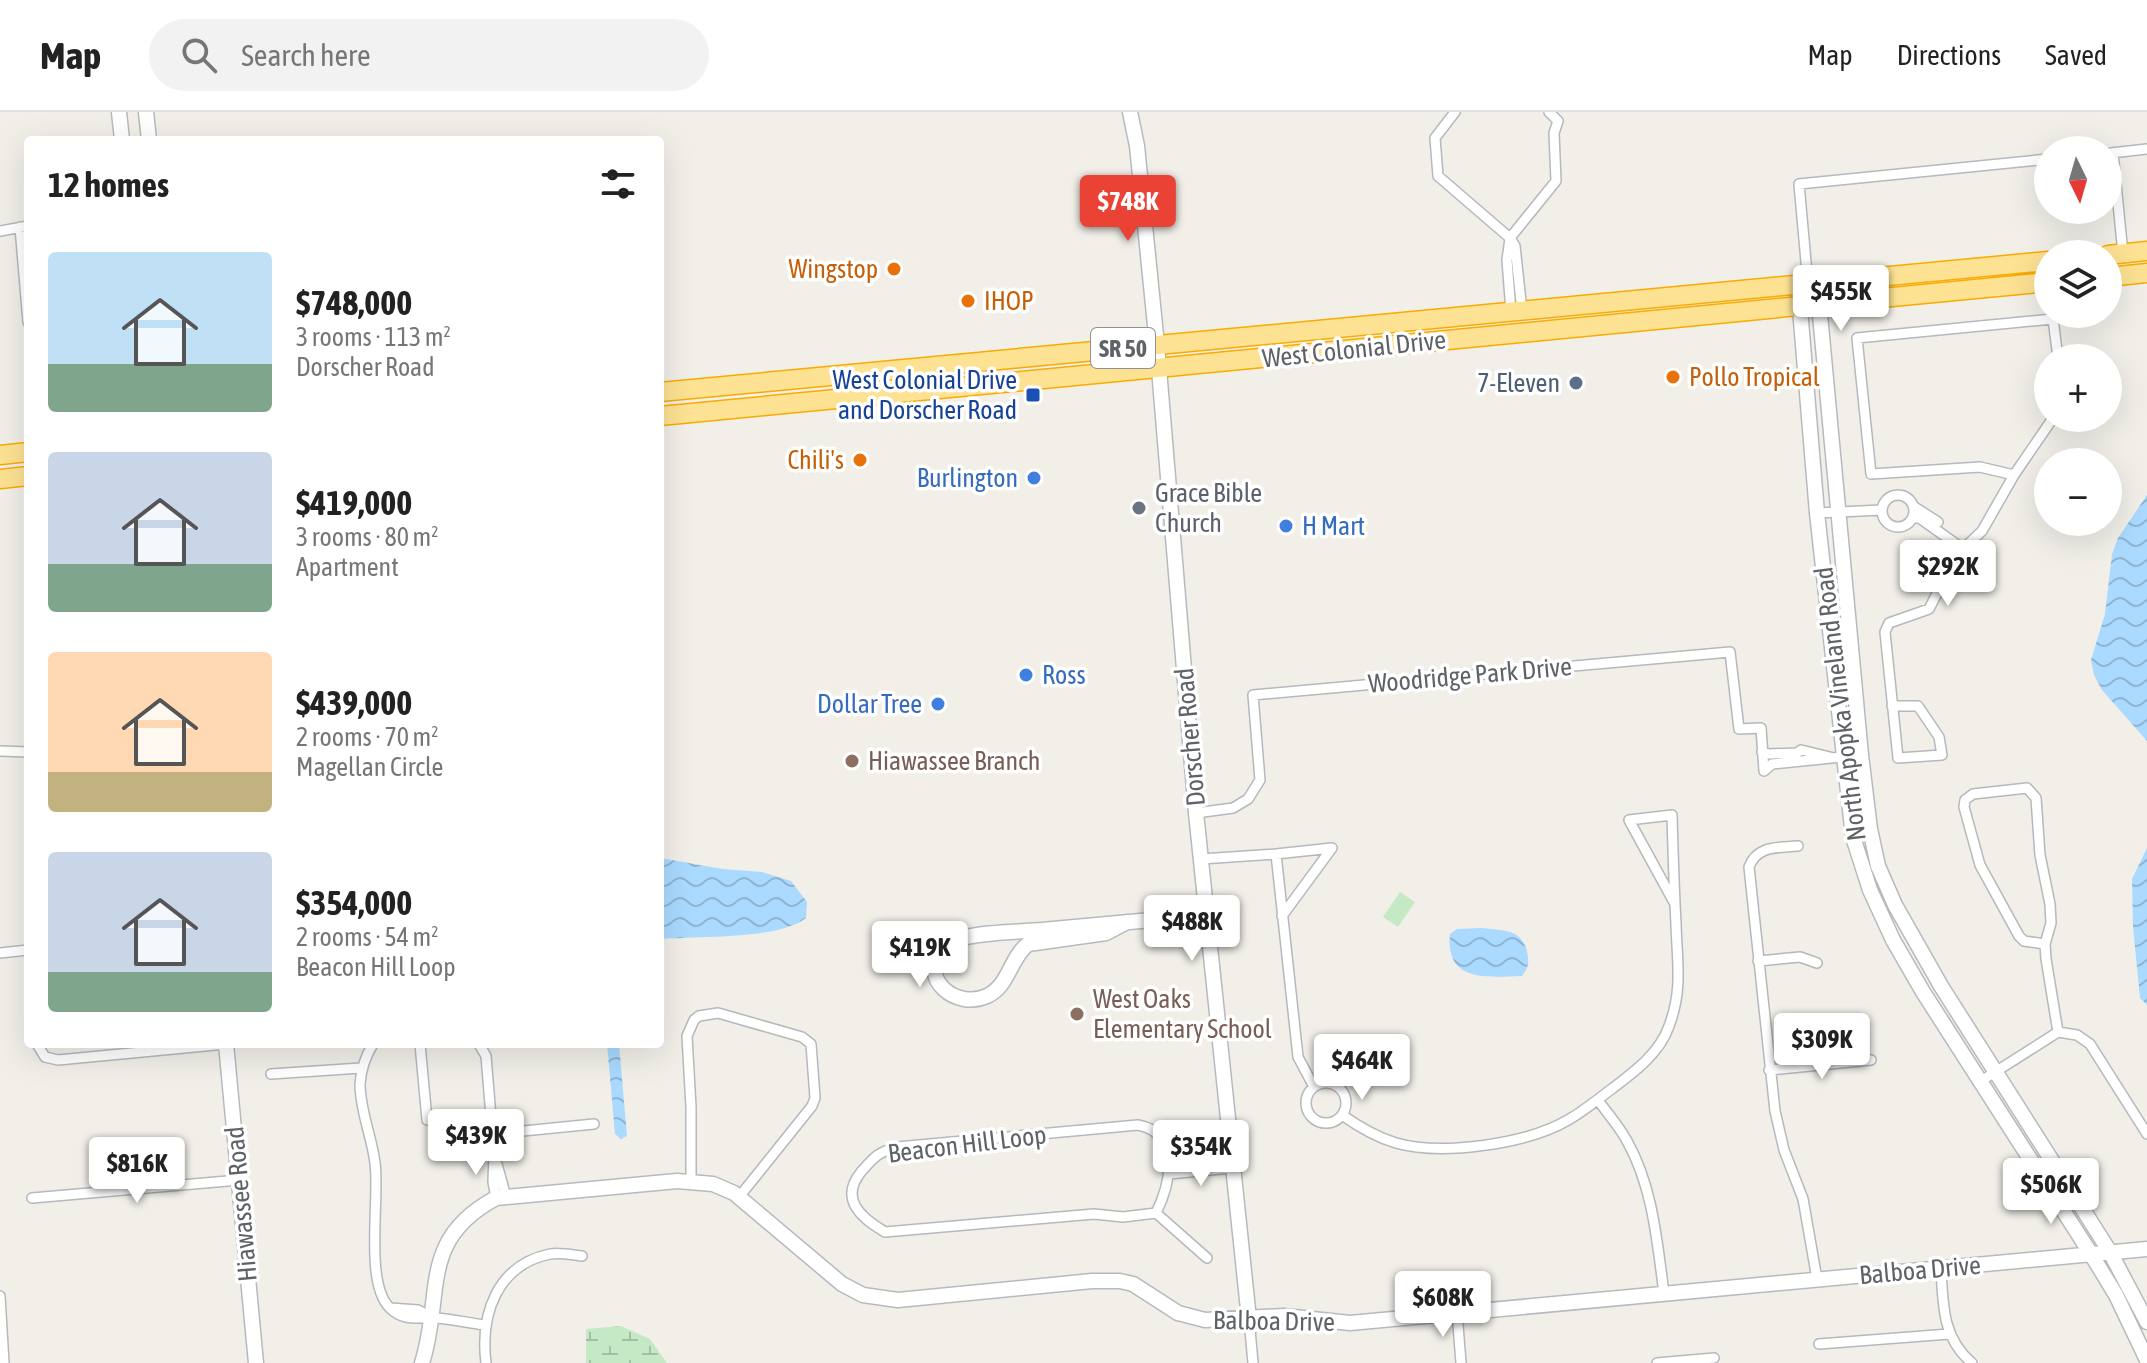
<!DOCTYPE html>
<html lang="en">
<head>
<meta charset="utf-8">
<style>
  body { margin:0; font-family:"Asap Condensed",sans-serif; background:#f2f2f2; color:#222; height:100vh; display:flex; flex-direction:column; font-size:30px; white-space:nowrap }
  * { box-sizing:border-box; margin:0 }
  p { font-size:26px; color:#767676 }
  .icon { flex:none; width:44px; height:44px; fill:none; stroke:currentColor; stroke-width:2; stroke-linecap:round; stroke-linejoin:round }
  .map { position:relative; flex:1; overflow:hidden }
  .sheet { position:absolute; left:24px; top:24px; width:640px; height:912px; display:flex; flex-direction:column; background:#fff; border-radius:8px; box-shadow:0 8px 32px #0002 }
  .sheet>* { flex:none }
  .needle { width:52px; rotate:175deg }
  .tools { position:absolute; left:2034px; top:24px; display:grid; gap:16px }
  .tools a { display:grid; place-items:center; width:88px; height:88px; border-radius:50%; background:#fff; box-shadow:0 8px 32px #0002; font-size:40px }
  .price { position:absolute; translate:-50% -68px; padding:0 18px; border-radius:8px; background:#fff; color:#222; font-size:26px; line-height:52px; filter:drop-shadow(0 2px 4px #0008) }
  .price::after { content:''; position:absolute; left:50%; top:48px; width:24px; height:18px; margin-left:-12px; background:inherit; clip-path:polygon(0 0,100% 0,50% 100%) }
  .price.on { background:#ea4335; color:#fff }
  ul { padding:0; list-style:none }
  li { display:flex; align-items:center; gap:24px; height:200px; padding:0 24px }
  li span { display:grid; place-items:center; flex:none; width:224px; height:160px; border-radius:8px; color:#555 }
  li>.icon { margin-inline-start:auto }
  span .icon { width:96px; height:96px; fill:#fffc; stroke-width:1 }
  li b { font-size:34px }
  h2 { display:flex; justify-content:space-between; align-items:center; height:96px; padding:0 24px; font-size:34px }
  header { display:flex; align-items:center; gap:48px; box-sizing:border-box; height:112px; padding:0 40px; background:#fff; border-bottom:2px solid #e0e0e0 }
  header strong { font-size:38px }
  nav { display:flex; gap:44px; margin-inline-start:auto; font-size:28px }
  .search { width:560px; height:72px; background:#f2f2f2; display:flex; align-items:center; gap:20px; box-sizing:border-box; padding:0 28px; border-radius:44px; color:#767676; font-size:30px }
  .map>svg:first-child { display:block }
</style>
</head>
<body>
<header>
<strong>Map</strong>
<div class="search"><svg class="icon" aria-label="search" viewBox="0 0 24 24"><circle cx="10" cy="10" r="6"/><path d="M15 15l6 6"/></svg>Search here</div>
<nav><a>Map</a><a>Directions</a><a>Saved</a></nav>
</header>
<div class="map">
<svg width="2147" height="1251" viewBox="0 0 2147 1251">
  <defs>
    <pattern id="wetland-marsh" width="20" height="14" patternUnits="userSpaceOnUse" patternTransform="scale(2)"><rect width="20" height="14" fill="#c5e8c5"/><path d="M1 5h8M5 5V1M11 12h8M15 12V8" fill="none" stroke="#a3c0a4"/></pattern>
    <pattern id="water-waves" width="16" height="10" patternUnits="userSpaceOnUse" patternTransform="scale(2)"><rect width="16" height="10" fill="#aadaff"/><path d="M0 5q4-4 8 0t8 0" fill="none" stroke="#8eb4d2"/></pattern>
  </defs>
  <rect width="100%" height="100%" fill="#f1efe8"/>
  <!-- grass -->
  <path fill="#c5e8c5" d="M 1400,780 L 1415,790 L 1398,815 L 1383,805 Z"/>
  <!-- wetland -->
  <path fill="url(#wetland-marsh)" d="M 621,1214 L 650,1227 L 667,1251 L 586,1251 L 586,1217 Z"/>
  <!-- water -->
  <path fill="url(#water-waves)" d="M 2147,383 L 2147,629 L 2102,578 L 2094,563 L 2091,548 L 2105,502 L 2112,442 L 2118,426 Z
    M 2147,736 L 2147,893 L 2140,886 L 2133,815 L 2132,767 Z
    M 660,746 L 723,757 L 762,760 L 791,769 L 807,790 L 806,806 C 777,828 698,824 660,827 Z
    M 1482,816 C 1505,819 1524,816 1528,845 C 1529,854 1527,857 1522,864 C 1487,865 1445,871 1450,822 L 1457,817 Z
    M 607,932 L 619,932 L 627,1024 L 621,1027 L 615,1022 Z"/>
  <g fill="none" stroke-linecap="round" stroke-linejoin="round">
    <defs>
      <path id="street" d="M 1455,0 L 1435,26 L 1438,64 L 1510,126 L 1515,134 L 1522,199
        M 2111,41 L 2147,37
        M 2113,41 L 2123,142
        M 20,115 L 28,210
        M 0,119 L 28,114
        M 1510,126 L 1556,69 L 1554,21 L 1558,9 L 1549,0
        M 1510,126 L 1507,148 L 1511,200
        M 1808,172 L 1799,72 L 2048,47
        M 2053,306 L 2014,363 L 1980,355 L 1871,362 L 1857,226 L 2053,207 L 2058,246
        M1882 399a16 16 0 1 1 32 0a16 16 0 1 1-32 0Z
        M 1913,394 L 1938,410
        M 1817,401 L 1882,398
        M 1913,405 L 1921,407 L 1963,437
        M 1892,594 L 1918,594 L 1939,625 L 1942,643 L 1898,646 L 1885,520 L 1889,511 L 1929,497 L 1950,456 L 1963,437 L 1982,419 L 2014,363
        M 0,639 L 28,640
        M 1762,640 L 1769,642 L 1797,641 L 1801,638 L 1830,645
        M 1196,701 L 1233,696 L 1248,687 L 1260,668 L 1253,583 L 1730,540 L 1739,617 L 1761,616 L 1764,659 L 1772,652 L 1861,643
        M 1798,734 C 1778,736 1757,733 1749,755 L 1775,999 L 1784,1038 L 1803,1087 L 1817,1167
        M 1201,747 L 1276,742
        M 1282,804 L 1332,736 L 1276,742 L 1298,945 L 1314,975
        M 2045,832 L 2024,829 L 2019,824 L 1980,753 L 1964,695 L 1965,688 L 1973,682 L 2027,676 L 2036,686 L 2040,743 L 2050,792 L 2051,811 L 2045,832 L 2046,847 L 2058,920
        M 0,841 L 28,838
        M 1758,849 L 1800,845 L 1817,851
        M 37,932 L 45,945 L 58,948 L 226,932
        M 373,932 C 365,945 361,957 360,972 C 360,999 372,1025 375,1051 C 380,1086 364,1172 390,1196 C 404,1210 418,1205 436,1206 C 452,1207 468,1211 485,1213
        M 420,932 L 427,1008
        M 479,932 L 486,944 L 494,1041 L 493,1070 L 496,1086
        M 1769,958 L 1871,948
        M 271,962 L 361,956
        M 1981,969 L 2058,920 L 2077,923 L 2090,932 L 2147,1022
        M1306 991a20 20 0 1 1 40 0a20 20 0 1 1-40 0Z
        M 1598,988 C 1607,1001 1619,1014 1627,1029 C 1653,1075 1657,1130 1664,1181
        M 1342,1003 C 1359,1015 1376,1025 1396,1031 C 1442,1044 1527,1032 1568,1008 C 1584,999 1598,987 1613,976 C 1634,960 1660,941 1669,914 C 1683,877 1677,850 1676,812 C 1674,776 1673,739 1672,703 L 1629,708 L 1675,792
        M 492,1022 L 594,1012
        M 1168,1048 L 1230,1044
        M 497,1052 L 506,1085
        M 1169,1062 L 1231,1056
        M 691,1069 L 691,995 L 687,924 L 694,908 L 699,904 L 718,901 L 802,925 L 811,932 L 815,986 L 812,994 L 739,1085
        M 32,1086 L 239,1068
        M 1156,1101 C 1171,1071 1181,1021 1138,1013 L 897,1035 C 877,1041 875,1044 861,1060 C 839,1087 861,1106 885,1120 L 1094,1102 L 1123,1105 L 1156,1101 L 1207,1146
        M 1941,1156 C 1943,1192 1942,1226 1972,1251
        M 0,1184 L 4,1251
        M 390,1196 L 418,1198 L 433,1206
        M 1457,1200 L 1461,1251
        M 1249,1207 L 1253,1251
        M 1819,1232 L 1949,1222
        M 486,1251 C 480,1202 497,1153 550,1142 C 560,1140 572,1143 582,1144
        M 1657,1251 L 1714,1246"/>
      <path id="secondary" d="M 119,0 L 122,28
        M 146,0 L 149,28
        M 1130,0 L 1137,34 L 1157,233 L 1196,701 L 1249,1207
        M 1808,172 L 1800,194 L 1801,209 L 1817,401 L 1853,725 L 1870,778 L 1893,828 L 1923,880 L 2091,1142 L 2116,1183 L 2147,1248
        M 1814,183 L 1819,192 L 1861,643 L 1870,717 L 1878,754 L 1895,793 L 1941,874 L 2110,1140 L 2147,1210
        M 1127,810 L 1106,821 L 1028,832 C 1010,846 1009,874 987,884 C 956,898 918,867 942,837 C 946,832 952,828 957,827 C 984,820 1015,820 1042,818 C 1097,813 1152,808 1206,803
        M 226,932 L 256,1251
        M 422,1251 C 444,1181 418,1128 496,1086 L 677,1069 L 713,1072 L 734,1081 L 842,1172 L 863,1183 L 898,1188 L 1092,1169 L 1120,1169 L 1133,1172 L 1178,1201 L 1205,1208 L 1284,1204 L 1350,1211 L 2147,1137"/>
      <path id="highway" d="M 2108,143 L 2147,139
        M 2108,165 L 2147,161
        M 660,280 L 2048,149
        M 660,304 L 2048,170
        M 0,343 L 28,340
        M 0,367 L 28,364"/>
    </defs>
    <!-- street casing -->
    <use href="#street" stroke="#b5b8bc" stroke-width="12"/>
    <!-- secondary casing -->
    <use href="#secondary" stroke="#b6babf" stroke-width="17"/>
    <!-- highway casing -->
    <use href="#highway" stroke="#f9ab00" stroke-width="21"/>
    <!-- street -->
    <use href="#street" stroke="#fff" stroke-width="9"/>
    <!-- secondary -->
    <use href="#secondary" stroke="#fff" stroke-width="14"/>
    <!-- highway -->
    <use href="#highway" stroke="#fde293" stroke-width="18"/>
  </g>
  <!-- markers -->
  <g fill="#e8710a" stroke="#fff" stroke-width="3">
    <circle cx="894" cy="157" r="8"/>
    <circle cx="968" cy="189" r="8"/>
    <circle cx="1673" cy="265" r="8"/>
    <circle cx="860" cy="348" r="8"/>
  </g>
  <circle fill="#5c6f8a" stroke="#fff" stroke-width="3" cx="1576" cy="271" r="8"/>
  <rect fill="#1a4fb4" stroke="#fff" stroke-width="3" x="1025" y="275" width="16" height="16" rx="4"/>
  <g fill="#3f7fe0" stroke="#fff" stroke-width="3">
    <circle cx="1034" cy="366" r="8"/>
    <circle cx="1286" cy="414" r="8"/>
    <circle cx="1026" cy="563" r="8"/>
    <circle cx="938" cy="592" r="8"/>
  </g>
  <circle fill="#6b7280" stroke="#fff" stroke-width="3" cx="1139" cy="396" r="8"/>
  <g fill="#8d6e63" stroke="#fff" stroke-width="3">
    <circle cx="852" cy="649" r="8"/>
    <circle cx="1077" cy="902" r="8"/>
  </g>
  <g text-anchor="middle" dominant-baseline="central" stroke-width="7" stroke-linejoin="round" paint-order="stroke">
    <!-- shield labels -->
    <rect fill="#fff" stroke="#8f9295" stroke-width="2" x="1091" y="216" width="64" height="40" rx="6"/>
    <g font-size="24" font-weight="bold" fill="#5f6368">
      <text x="1123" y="236">SR 50</text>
    </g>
    <!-- food labels -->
    <g font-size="26" fill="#c56008" stroke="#fff" text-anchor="end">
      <text x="878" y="157">Wingstop</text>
      <text x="984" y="189" text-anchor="start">IHOP</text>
      <text x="1689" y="265" text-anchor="start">Pollo Tropical</text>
      <text x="844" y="348">Chili's</text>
    </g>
    <!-- street labels -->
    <g font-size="26" fill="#5f6368" stroke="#fff">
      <text transform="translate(1354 237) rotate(-6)">West Colonial Drive</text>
      <text transform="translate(1470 563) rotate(-5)">Woodridge Park Drive</text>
      <text transform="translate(1840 592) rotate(-97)">North Apopka Vineland Road</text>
      <text transform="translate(1190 625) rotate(-95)">Dorscher Road</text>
      <text transform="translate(967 1032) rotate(-7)">Beacon Hill Loop</text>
      <text transform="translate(241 1092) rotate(-95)">Hiawassee Road</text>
      <text transform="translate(1920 1158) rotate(-5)">Balboa Drive</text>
      <text transform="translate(1274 1209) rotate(1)">Balboa Drive</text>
    </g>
    <!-- transit labels -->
    <g font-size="26" fill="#164399" stroke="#fff" text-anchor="end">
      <text x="1017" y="268">West Colonial Drive<tspan x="1017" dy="30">and Dorscher Road</tspan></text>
    </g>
    <!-- service labels -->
    <g font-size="26" fill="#4e5e75" stroke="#fff" text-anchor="end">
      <text x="1560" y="271">7-Eleven</text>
    </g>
    <!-- shop labels -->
    <g font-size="26" fill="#366cbe" stroke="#fff" text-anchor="end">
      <text x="1018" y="366">Burlington</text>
      <text x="1302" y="414" text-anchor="start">H Mart</text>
      <text x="1042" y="563" text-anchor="start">Ross</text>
      <text x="922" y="592">Dollar Tree</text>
    </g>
    <!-- worship labels -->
    <g font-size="26" fill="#5b616d" stroke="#fff" text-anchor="start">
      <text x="1155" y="381">Grace Bible<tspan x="1155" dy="30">Church</tspan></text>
    </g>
    <!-- education labels -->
    <g font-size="26" fill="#785e54" stroke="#fff" text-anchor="start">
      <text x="868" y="649">Hiawassee Branch</text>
      <text x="1093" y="887">West Oaks<tspan x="1093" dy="30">Elementary School</tspan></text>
    </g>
  </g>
</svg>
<div class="tools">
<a><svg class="needle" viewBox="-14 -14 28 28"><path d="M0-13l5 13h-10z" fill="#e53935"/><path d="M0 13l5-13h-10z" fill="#767676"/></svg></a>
<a><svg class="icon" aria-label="layers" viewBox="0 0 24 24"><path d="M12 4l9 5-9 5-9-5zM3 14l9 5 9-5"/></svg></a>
<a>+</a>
<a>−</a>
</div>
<b class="price on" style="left:1128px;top:131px">$748K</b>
<b class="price" style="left:1841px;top:221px">$455K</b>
<b class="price" style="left:1948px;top:496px">$292K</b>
<b class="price" style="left:1192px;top:851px">$488K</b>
<b class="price" style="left:920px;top:877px">$419K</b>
<b class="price" style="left:1822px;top:969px">$309K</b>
<b class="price" style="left:1362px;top:990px">$464K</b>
<b class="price" style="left:476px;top:1065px">$439K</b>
<b class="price" style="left:1201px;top:1076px">$354K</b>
<b class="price" style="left:137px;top:1093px">$816K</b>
<b class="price" style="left:2051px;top:1114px">$506K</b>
<b class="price" style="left:1443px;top:1227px">$608K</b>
<section class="sheet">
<h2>12 homes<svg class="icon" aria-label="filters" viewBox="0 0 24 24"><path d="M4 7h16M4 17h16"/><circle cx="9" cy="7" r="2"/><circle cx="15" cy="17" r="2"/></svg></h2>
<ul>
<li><span style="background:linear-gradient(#bfe0f5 70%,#7fa58c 0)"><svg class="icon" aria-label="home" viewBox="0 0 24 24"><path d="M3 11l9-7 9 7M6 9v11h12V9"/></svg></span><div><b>$748,000</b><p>3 rooms · 113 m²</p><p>Dorscher Road</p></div></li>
<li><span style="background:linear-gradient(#c9d6e8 70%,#7fa58c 0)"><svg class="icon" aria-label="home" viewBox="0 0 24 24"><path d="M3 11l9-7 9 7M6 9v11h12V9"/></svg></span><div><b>$419,000</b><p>3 rooms · 80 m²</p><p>Apartment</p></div></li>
<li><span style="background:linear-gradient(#ffd9b3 75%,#c2b280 0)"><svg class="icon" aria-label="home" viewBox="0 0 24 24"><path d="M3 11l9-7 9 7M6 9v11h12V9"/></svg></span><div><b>$439,000</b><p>2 rooms · 70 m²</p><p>Magellan Circle</p></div></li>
<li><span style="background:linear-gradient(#c9d6e8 75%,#7fa58c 0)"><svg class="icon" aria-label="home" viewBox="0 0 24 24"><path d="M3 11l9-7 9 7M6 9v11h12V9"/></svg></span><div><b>$354,000</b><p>2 rooms · 54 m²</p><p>Beacon Hill Loop</p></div></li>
</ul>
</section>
</div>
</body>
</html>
